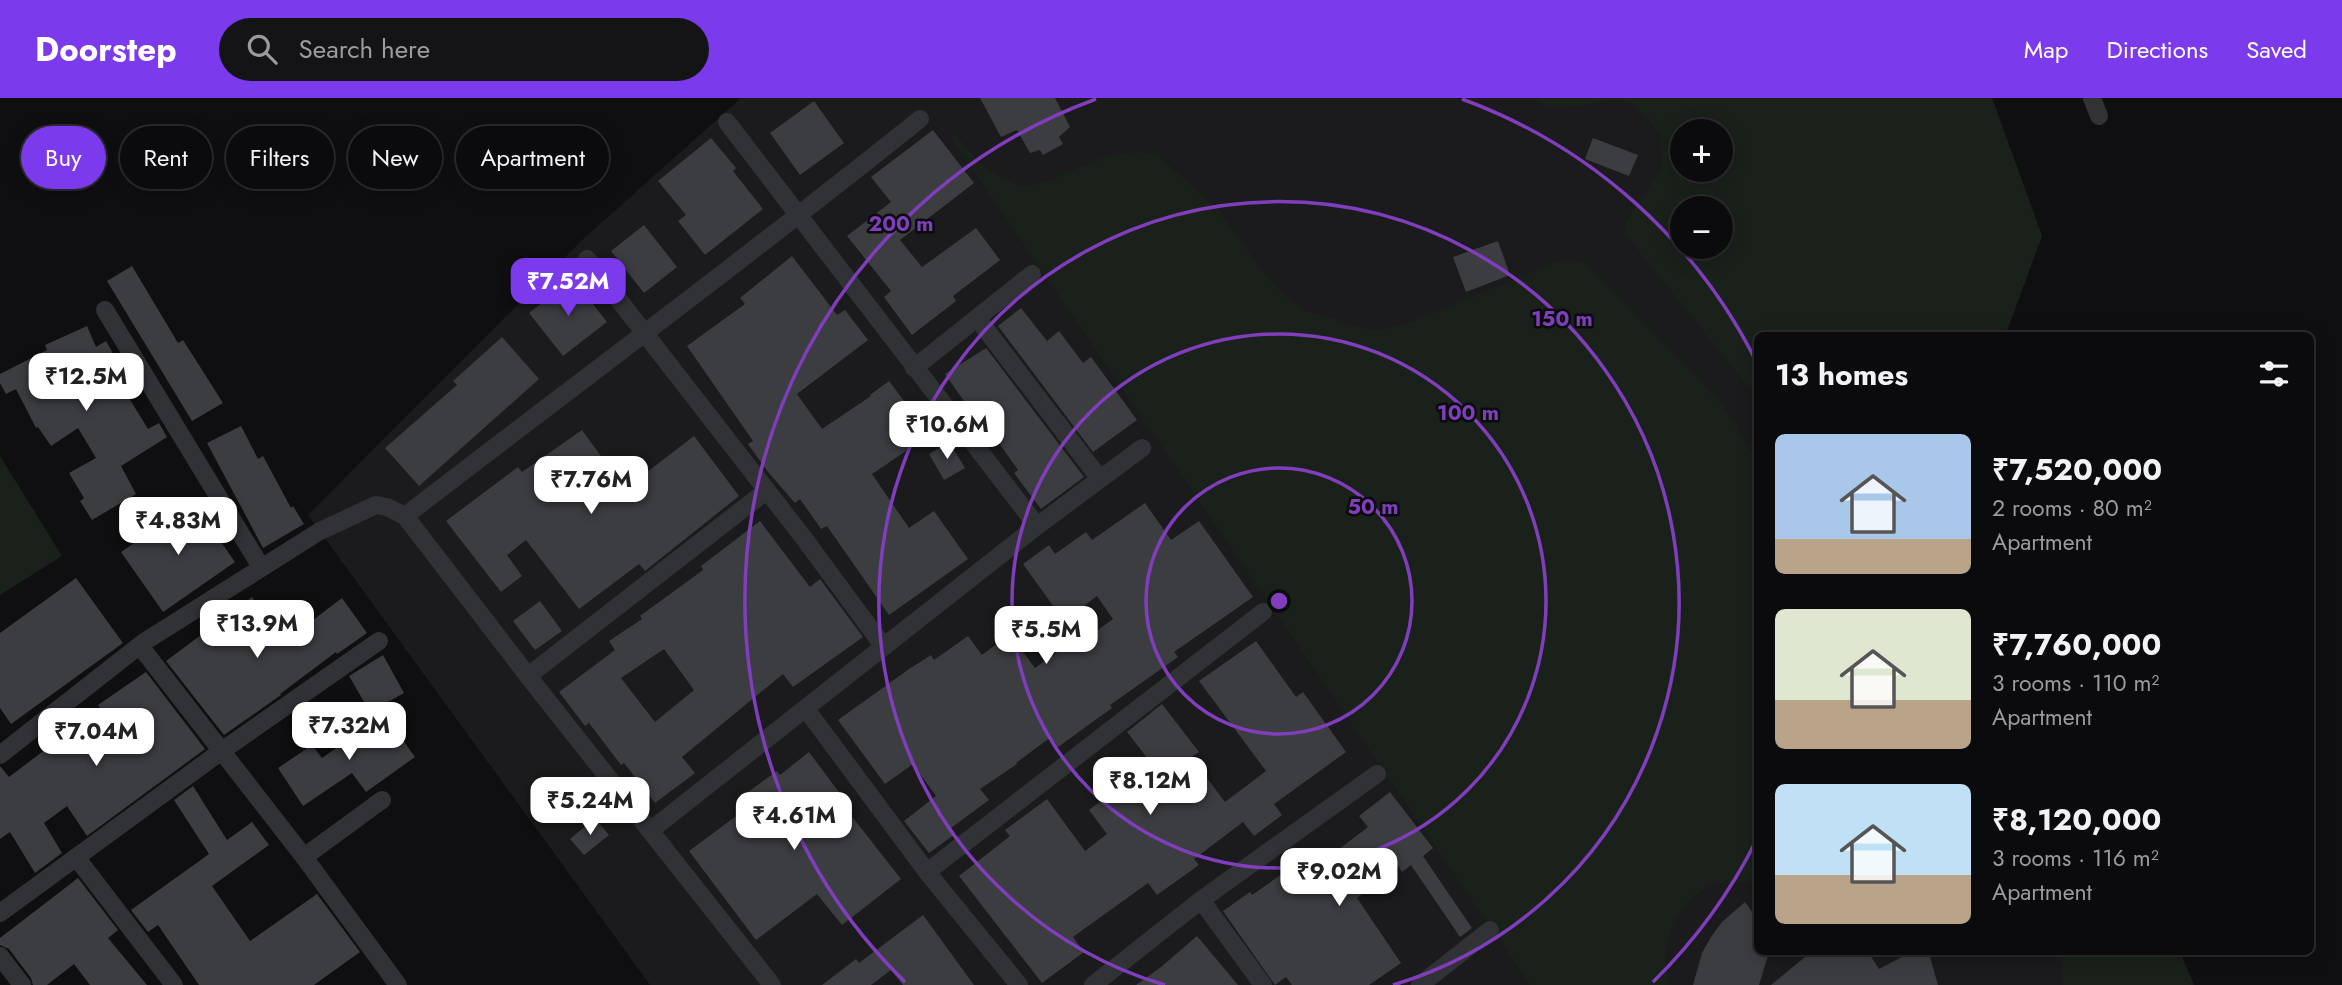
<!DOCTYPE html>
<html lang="en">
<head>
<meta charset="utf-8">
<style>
  body { margin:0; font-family:Jost,sans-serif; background:#141416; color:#f1f3f6; height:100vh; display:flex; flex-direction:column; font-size:26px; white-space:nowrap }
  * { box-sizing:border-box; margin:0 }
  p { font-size:23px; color:#9a9b9d }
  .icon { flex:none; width:38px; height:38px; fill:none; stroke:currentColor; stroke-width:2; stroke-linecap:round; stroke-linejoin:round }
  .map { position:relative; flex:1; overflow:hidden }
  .details { position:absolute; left:1754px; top:234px; width:560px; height:623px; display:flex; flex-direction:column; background:#0b0b0d; border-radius:10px; box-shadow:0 4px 18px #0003,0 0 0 2px #2b2b2e }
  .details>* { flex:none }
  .top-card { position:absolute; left:21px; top:28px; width:665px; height:63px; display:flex; gap:14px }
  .controls { position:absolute; left:1670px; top:21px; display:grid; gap:14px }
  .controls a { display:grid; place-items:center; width:63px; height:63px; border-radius:50%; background:#0b0b0d; box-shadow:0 4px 18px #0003,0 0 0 2px #2b2b2e; font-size:35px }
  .price { position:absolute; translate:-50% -60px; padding:0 16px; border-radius:14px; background:#fff; color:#222; font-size:23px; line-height:46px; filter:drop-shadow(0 2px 4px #0008) }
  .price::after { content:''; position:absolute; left:50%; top:42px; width:21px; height:16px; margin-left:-10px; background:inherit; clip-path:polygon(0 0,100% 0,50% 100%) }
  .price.current { background:#7c3aed; color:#fff }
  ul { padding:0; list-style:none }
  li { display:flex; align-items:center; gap:21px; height:175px; padding:0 21px }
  li span { display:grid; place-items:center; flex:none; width:196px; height:140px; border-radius:10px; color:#555 }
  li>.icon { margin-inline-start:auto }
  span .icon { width:84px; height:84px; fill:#fffc; stroke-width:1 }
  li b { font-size:30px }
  h2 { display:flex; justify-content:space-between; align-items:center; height:84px; padding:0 21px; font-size:30px }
  .pill { padding:0 24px; border-radius:32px; background:#0b0b0d; box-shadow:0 4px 18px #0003,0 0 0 2px #2b2b2e; font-size:24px; line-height:63px }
  .pill.current { background:#7c3aed; color:#fff }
  header { display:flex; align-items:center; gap:42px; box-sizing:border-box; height:98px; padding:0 35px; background:#7c3aed; color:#fff }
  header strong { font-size:33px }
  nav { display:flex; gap:38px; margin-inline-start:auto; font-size:24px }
  .search { width:490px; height:63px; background:#141416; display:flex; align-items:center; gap:18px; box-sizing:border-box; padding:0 24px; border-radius:38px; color:#9a9b9d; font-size:26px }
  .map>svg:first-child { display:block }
</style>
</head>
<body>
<header>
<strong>Doorstep</strong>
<div class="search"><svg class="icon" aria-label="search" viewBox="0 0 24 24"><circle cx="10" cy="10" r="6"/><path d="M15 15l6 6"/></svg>Search here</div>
<nav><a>Map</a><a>Directions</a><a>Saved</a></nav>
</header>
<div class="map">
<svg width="2342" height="887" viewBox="0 0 2342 887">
  <rect width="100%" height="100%" fill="#0f0f11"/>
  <!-- built -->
  <path fill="#1b1b1e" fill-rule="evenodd" d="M 741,0 L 1992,0 L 2042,138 L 2005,238 L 1757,238 L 1757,854 L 2180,854 L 2194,887 L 650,887 L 308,417 L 581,143 ZM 1682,33 L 1720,33 L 1720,72 L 1682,72 ZM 1682,110 L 1720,110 L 1720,149 L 1682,149 Z"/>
  <!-- green -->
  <path fill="#19211a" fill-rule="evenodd" d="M 1533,0 L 1992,0 L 2042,138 L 2005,238 L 1757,238 L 1757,300 L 1625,136 L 1626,124 L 1662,69 L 1660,37 L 1646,19 L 1631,6 L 1617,1 L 1574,9 L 1549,9 ZM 1720,33 L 1720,72 L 1682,72 L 1682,33 ZM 1720,110 L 1720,149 L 1682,149 L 1682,110 Z
    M 948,36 L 957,38 L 980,64 L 994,75 L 1022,89 L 1046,84 L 1106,58 L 1139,54 L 1157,56 L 1218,112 L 1269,181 L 1286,199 L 1305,212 L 1370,232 L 1381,231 L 1408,225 L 1553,165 L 1569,161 L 1586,166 L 1719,302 L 1757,363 L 1757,786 C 1743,785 1728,782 1714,787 C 1686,796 1665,831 1665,860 C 1665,869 1668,878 1669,887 L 1530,887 Z
    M 0,358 L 62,458 L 0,497 Z
    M 2061,854 L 2180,854 L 2194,887 L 2063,887 Z"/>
  <!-- building -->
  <path fill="#3b3d41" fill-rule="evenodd" d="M 980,0 L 1055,0 L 1070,29 L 1059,39 L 1063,46 L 1043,57 L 1040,52 L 1030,55 L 1017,32 L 1001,39 Z
    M 814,3 L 844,45 L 800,77 L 770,35 Z
    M 933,32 L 974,85 L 900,142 L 922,169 L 976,130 L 1000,162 L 953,198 L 956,203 L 912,237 L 884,199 L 891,193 L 847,138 L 891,104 L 871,79 Z
    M 711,40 L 736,70 L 733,73 L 763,111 L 705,157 L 678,123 L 686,117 L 658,83 Z
    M 1593,40 L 1638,57 L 1629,78 L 1585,61 Z
    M 644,127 L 677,169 L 644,195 L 611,153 Z
    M 1498,143 L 1510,177 L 1466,194 L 1453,159 Z
    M 792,158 L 837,217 L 845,212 L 868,242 L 797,296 L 822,331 L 871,298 L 870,297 L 889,283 L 911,312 L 895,324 L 912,349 L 872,376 L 909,430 L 934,413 L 968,461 L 889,517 L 827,428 L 821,431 L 800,401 L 795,405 L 768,374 L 748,346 L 753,343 L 687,248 L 745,206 L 740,200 Z
    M 132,168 L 178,245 L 183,242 L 223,305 L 192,323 L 107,183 Z
    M 573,181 L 607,224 L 563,258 L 529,215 Z
    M 1021,210 L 1047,243 L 1059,233 L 1083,265 L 1091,259 L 1137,322 L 1093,354 L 998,228 Z
    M 87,228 L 96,249 L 106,243 L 115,259 L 112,261 L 135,296 L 129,300 L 148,331 L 159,325 L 167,339 L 121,368 L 136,396 L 92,422 L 80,403 L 84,400 L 69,375 L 96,360 L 78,330 L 51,348 L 38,329 L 36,330 L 16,291 L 6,296 L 0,285 L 0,276 L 47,252 L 45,247 Z
    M 502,239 L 539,281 L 419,388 L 385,350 L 457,287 L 453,283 Z
    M 986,250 L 1084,379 L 1041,411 L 1014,375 L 1018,372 L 981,320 L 978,323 L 945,276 Z
    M 241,328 L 258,361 L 263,358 L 291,410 L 293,408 L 304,426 L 263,450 L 207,345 Z
    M 582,332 L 625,391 L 694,338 L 739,398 L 645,473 L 639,466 L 579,511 L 526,442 L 507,457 L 522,478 L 501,494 L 446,423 L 518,369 L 522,374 Z
    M 949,344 L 965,370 L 944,382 L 929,356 Z
    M 193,404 L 235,464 L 163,514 L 121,454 Z
    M 1145,405 L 1171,442 L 1199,423 L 1253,499 L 1174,554 L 1178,559 L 1110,607 L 1112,610 L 1058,649 L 1051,639 L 1016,665 L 1017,666 L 980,691 L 989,702 L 951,730 L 955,736 L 929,755 L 904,723 L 936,698 L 913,666 L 885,686 L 838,622 L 909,571 L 931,557 L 934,562 L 968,538 L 982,557 L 1010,536 L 1035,570 L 1066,547 L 1070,552 L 1113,521 L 1097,498 L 1064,523 L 1023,466 L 1049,447 L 1055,456 L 1086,434 L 1092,442 Z
    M 760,423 L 810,489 L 820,481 L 863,539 L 793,589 L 783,576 L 682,659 L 695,675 L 655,705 L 624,665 L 621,667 L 589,625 L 585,628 L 559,594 L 615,552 L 609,543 L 642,521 L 640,518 L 703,472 L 701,468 ZM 664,551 L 694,592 L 655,624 L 621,580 Z
    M 76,480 L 123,545 L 11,626 L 0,610 L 0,535 Z
    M 252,499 L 284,544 L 342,500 L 367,535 L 337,556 L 336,554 L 280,596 L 281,597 L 224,637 L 166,563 Z
    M 540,503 L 562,533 L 535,552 L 513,523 Z
    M 1256,543 L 1296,599 L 1303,594 L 1346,654 L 1274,706 L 1282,717 L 1254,738 L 1243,724 L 1194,761 L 1199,767 L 1157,797 L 1148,785 L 1073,839 L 1084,854 L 1042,885 L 959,778 L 1010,738 L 1005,732 L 1047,701 L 1085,753 L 1107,736 L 1089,712 L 1151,665 L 1127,634 L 1162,606 L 1199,654 L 1191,659 L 1225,704 L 1266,673 L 1199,583 Z
    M 383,557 L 404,595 L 370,614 L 349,578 Z
    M 146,574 L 205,651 L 87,738 L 67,708 L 44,725 L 62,755 L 35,775 L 10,734 L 0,741 L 0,668 L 9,679 L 100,610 L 98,607 Z
    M 384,616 L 415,659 L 366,694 L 352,675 L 303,708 L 278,670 L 312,647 L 322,660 Z
    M 809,654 L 853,713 L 850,716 L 901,781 L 842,827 L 817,796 L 756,842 L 689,753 L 755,704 L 748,694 L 777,673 L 780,677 Z
    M 193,688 L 227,742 L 252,724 L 269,747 L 212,788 L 250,843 L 317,796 L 360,854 L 314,887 L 199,887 L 158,827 L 148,834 L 131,812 L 209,756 L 174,702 Z
    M 1390,694 L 1433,750 L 1423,758 L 1472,830 L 1460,839 L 1411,767 L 1402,774 L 1398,768 L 1357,800 L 1401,865 L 1369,887 L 1292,887 L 1286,879 L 1275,887 L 1223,813 L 1250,794 L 1252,797 L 1286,773 L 1302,795 L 1341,765 L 1334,755 L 1368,729 L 1359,718 Z
    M 595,720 L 609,737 L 584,757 L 570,741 Z
    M 78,780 L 118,832 L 108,840 L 147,887 L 90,887 L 74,866 L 47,887 L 33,887 L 31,880 L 9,851 L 0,847 L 0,840 Z
    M 1745,804 L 1757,821 L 1757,854 L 1769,854 L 1759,887 L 1693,887 L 1702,855 L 1711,839 L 1722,824 Z
    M 923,817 L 974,887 L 903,887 L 891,872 L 871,887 L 822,887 L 856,861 L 859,865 Z
    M 1197,838 L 1238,887 L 1136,887 L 1161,869 Z
    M 1811,854 L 1868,854 L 1879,871 L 1902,859 L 1904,854 L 1915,854 L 1930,859 L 1938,887 L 1771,887 Z"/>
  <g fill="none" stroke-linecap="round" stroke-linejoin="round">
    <!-- minor -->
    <path stroke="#303236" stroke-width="18" d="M 2092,0 L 2099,18
      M 727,24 L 1037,428
      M 587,161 L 803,439 L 884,549
      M 105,212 L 261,469
      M 977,220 L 1100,381
      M 914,270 L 1032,176
      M 405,418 C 576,286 751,157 920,21
      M 140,548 L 304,759 L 398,887
      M 528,578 L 766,393
      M 806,611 L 927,774 L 1019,887
      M 0,657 L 144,544 L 320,433 L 376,407 L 387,409 L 405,418 L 528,578 L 772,887
      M 651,732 L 1037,428 L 1142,350
      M 76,759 L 174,887
      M 304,759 L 382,702
      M 927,774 L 1263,514
      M 1201,802 L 1263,887
      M 0,815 L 223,652 L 379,543
      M 0,858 L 22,887
      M 1093,887 L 1201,802 L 1377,676
      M 1420,887 L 1490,832"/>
  </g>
  <!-- distance rings -->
  <g fill="none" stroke="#803ebd" stroke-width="3.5">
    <circle cx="1279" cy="503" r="133"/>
    <circle cx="1279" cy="503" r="267"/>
    <path d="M1165 887A400 400 0 1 1 1393 887"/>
    <path d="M1757 741A534 534 0 0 1 1653 884M905 884A534 534 0 0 1 1096 1M1462 1A534 534 0 0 1 1757 265"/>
  </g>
  <circle cx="1279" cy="503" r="10" fill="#803ebd" stroke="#0a0b0c" stroke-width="3.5"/>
  <g font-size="21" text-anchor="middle" font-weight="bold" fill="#803ebd" stroke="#0a0b0c" stroke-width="5" stroke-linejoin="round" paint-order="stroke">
    <text x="901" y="133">200 m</text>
    <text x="1562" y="228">150 m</text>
    <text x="1468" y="322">100 m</text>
    <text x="1373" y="416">50 m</text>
  </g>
</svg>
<div class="controls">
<a>+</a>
<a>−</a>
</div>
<b class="price current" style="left:568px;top:220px">₹7.52M</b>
<b class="price" style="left:86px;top:315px">₹12.5M</b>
<b class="price" style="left:947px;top:363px">₹10.6M</b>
<b class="price" style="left:591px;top:418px">₹7.76M</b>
<b class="price" style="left:178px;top:459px">₹4.83M</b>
<b class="price" style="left:257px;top:562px">₹13.9M</b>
<b class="price" style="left:1046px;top:568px">₹5.5M</b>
<b class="price" style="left:349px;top:664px">₹7.32M</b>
<b class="price" style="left:96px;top:670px">₹7.04M</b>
<b class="price" style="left:1150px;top:719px">₹8.12M</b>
<b class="price" style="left:590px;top:739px">₹5.24M</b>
<b class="price" style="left:794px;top:754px">₹4.61M</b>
<b class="price" style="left:1339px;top:810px">₹9.02M</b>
<div class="top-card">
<a class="pill current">Buy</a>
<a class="pill">Rent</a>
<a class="pill">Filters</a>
<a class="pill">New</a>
<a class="pill">Apartment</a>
</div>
<section class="details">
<h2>13 homes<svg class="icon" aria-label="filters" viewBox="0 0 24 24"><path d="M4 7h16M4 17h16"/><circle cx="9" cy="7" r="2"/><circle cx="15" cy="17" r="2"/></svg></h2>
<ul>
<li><span style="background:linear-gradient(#a9c7e8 75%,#b9a48a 0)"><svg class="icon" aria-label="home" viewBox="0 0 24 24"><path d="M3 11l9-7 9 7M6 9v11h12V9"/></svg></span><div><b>₹7,520,000</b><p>2 rooms · 80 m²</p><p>Apartment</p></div></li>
<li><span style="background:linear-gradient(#dfe7d0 65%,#b9a48a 0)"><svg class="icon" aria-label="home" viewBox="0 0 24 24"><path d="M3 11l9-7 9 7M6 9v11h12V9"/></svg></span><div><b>₹7,760,000</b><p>3 rooms · 110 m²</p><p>Apartment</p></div></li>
<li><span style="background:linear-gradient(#bfe0f5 65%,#b9a48a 0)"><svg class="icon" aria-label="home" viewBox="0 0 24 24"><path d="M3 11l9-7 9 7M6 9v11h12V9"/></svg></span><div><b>₹8,120,000</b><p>3 rooms · 116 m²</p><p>Apartment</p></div></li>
</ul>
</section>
</div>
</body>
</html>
